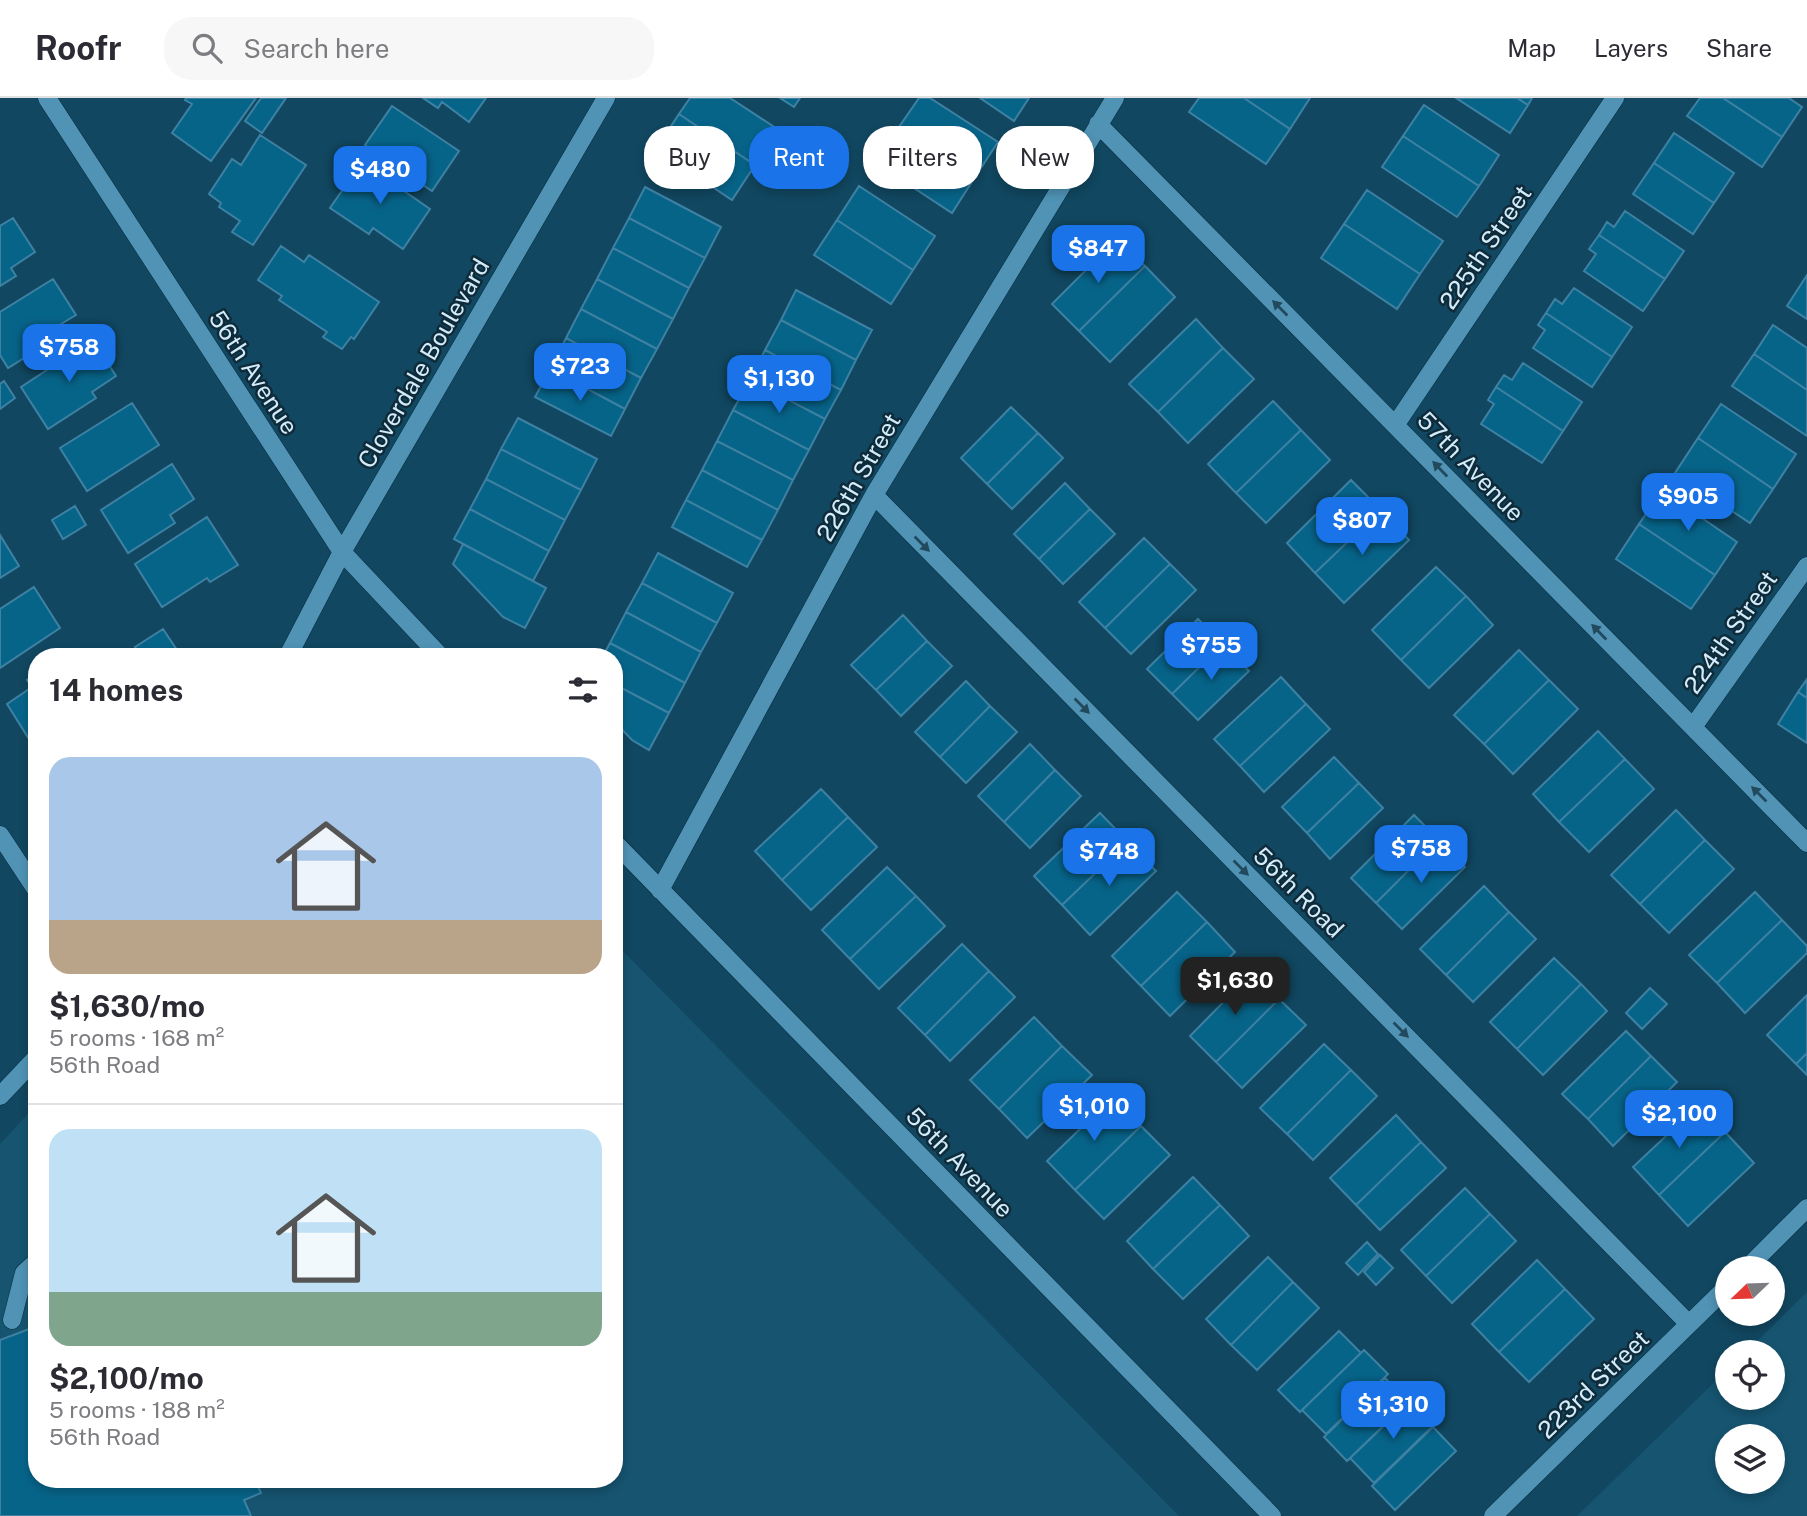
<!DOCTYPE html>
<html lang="en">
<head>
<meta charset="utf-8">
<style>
  body { margin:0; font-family:"Public Sans",sans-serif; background:#f7f7f7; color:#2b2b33; height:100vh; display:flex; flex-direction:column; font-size:26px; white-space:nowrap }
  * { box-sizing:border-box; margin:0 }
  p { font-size:23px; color:#7c7c81 }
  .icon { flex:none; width:38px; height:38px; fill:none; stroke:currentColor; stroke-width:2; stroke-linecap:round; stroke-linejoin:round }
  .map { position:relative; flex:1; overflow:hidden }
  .details { position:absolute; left:28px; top:550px; width:595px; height:840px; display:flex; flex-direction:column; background:#fff; border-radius:28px; box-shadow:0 4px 10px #0003 }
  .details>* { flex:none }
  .top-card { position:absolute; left:644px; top:28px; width:665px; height:63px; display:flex; gap:14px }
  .needle { width:46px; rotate:247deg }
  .buttons { position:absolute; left:1715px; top:1158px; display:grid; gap:14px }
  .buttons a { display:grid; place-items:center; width:70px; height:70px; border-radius:50%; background:#fff; box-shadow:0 4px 10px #0003; font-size:35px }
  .price { position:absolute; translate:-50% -60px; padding:0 16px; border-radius:14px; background:#1a73e8; color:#fff; font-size:23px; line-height:46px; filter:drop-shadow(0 2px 4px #0008) }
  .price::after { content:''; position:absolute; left:50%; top:42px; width:21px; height:16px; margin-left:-10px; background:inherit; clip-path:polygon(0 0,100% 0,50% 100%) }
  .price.selected { background:#222; color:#fff }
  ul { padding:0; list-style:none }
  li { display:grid; align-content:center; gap:14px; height:371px; padding:0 21px }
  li+li { border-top:2px solid #e1e1e2 }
  li span { display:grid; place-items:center; height:217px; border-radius:21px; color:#555 }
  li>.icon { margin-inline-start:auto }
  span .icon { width:126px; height:126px; fill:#fffc; stroke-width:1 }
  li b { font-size:30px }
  h2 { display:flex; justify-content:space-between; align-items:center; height:84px; padding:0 21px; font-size:30px }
  .pill { padding:0 24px; border-radius:28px; background:#fff; box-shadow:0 4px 10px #0003; font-size:24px; line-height:63px }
  .pill.selected { background:#1a73e8; color:#fff }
  header { display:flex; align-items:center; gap:42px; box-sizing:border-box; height:98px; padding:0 35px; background:#fff; border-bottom:2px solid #e1e1e2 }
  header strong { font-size:33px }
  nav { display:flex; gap:38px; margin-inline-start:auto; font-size:24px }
  .search { width:490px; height:63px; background:#f7f7f7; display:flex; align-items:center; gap:18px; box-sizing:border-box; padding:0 24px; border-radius:28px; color:#7c7c81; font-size:26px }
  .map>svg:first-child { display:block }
</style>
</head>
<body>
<header>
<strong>Roofr</strong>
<div class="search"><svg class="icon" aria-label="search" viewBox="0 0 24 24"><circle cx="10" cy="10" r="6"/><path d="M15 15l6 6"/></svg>Search here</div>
<nav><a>Map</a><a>Layers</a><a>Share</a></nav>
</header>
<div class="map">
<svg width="1807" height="1418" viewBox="0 0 1807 1418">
  <rect width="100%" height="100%" fill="#114760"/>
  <!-- built -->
  <path fill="#165470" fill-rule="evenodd" d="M 614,844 L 1179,1418 L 0,1418 L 0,1046 L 37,1006 L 37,1381 L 614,1381 Z
    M 1807,1194 L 1807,1418 L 1577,1418 L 1727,1272 L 1727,1300 L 1773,1300 L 1773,1255 L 1745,1255 ZM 1727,1339 L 1773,1339 L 1773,1384 L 1727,1384 Z"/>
  <!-- building -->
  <path fill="#076489" stroke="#3e81a3" stroke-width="2" d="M 186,0 L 256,0 L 211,63 L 172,35 L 192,6 L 185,2 Z
    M 261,0 L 286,0 L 262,35 L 245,23 Z
    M 423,0 L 486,0 L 469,24 L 442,4 L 438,10 Z
    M 690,0 L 730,0 L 779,32 L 755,67 L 679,16 Z
    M 780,0 L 800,0 L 794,9 Z
    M 919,0 L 930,0 L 998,44 L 975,79 L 899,29 Z
    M 980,0 L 1029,0 L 1014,23 Z
    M 1199,0 L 1244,0 L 1290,31 L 1266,66 L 1189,14 Z
    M 1244,0 L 1310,0 L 1290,31 Z
    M 1456,0 L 1517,0 L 1528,7 L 1510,35 Z
    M 1517,0 L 1532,0 L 1528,7 Z
    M 1700,0 L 1723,0 L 1782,39 L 1762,69 L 1687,18 Z
    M 1723,0 L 1789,0 L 1802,9 L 1782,39 Z
    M 1424,7 L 1499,57 L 1479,88 L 1403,38 Z
    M 392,8 L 459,53 L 432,93 L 365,47 Z
    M 679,16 L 755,67 L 732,102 L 656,51 Z
    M 899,29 L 975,79 L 952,115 L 876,65 Z
    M 1674,35 L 1734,75 L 1714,105 L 1654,65 Z
    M 260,37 L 306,67 L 253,147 L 232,134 L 240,123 L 219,109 L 221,105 L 209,96 L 232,61 L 241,67 Z
    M 1403,38 L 1479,88 L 1457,119 L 1382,69 Z
    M 362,64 L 430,111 L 403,151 L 373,130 L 369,136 L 330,110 Z
    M 1654,65 L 1714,105 L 1693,136 L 1633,96 Z
    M 859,88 L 935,138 L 913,172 L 837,122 Z
    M 645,89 L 721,129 L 705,160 L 629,120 Z
    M 1367,92 L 1443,143 L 1420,176 L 1344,126 Z
    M 1625,113 L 1684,153 L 1665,181 L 1599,137 L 1607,124 L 1614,129 Z
    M 13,120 L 35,154 L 11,170 L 16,178 L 0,188 L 0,128 Z
    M 629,120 L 705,160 L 689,190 L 613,150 Z
    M 837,122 L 913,172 L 891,206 L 814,157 Z
    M 1344,126 L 1420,176 L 1397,211 L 1321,160 Z
    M 1599,137 L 1665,181 L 1643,213 L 1584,173 L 1596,156 L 1589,151 Z
    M 1117,141 L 1145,168 L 1079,233 L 1052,206 Z
    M 281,148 L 304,164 L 309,157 L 379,204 L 354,241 L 351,239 L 342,251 L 323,239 L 327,234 L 279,202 L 282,198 L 258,182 Z
    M 613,150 L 689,190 L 673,221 L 597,181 Z
    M 1145,168 L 1175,199 L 1110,264 L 1079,233 Z
    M 1807,177 L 1807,221 L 1787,208 Z
    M 53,181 L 76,217 L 51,232 L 56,240 L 8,270 L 0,257 L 0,214 Z
    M 597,181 L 673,221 L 657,251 L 581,211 Z
    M 1574,190 L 1632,229 L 1612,259 L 1546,215 L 1555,201 L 1562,206 Z
    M 796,192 L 872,232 L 856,262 L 781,222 Z
    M 581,211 L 657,251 L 641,280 L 566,240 Z
    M 1546,215 L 1612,259 L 1592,289 L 1533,250 L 1545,232 L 1538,227 Z
    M 1196,221 L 1223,250 L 1158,314 L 1129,286 Z
    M 781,222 L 856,262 L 841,292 L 765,252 Z
    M 1773,227 L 1807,250 L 1807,292 L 1754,256 Z
    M 566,240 L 641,280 L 625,311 L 550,271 Z
    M 93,242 L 116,278 L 92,294 L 96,300 L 48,331 L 21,289 Z
    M 1223,250 L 1254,281 L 1188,345 L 1158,314 Z
    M 765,252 L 841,292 L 825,321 L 750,282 Z
    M 1754,256 L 1807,292 L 1807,338 L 1732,288 Z
    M 1523,265 L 1582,304 L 1563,333 L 1496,289 L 1504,277 L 1512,282 Z
    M 550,271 L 625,311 L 611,338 L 535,299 Z
    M 750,282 L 825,321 L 809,352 L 733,312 Z
    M 4,283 L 15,300 L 0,311 L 0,286 Z
    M 1496,289 L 1563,333 L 1542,365 L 1481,326 L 1494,306 L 1488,302 Z
    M 1273,303 L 1301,332 L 1236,395 L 1208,366 Z
    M 132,305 L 159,347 L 87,393 L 60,350 Z
    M 1721,306 L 1796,356 L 1773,391 L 1698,340 Z
    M 1011,309 L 1038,335 L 987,386 L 961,360 Z
    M 733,312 L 809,352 L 793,382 L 717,343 Z
    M 518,320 L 597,361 L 581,392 L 501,351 Z
    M 1301,332 L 1330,362 L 1266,425 L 1236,395 Z
    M 1038,335 L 1063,360 L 1012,411 L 987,386 Z
    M 1698,340 L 1773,391 L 1750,425 L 1675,375 Z
    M 717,343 L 793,382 L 778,412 L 702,372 Z
    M 501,351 L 581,392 L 565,422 L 486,381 Z
    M 172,366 L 194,401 L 170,417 L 175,425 L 128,455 L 101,412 Z
    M 702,372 L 778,412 L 762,442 L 686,402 Z
    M 486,381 L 565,422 L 549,453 L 470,411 Z
    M 1351,382 L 1381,412 L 1315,475 L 1287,445 Z
    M 1065,385 L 1090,411 L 1039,461 L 1014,436 Z
    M 1662,393 L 1737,444 L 1715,477 L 1639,426 Z
    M 686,402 L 762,442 L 747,469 L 672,429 Z
    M 75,408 L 86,427 L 63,441 L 52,422 Z
    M 470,411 L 549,453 L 533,483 L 454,441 Z
    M 1090,411 L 1115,436 L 1063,486 L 1039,461 Z
    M 1381,412 L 1409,442 L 1344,505 L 1315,475 Z
    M 207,419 L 238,467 L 210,484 L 207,480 L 162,509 L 135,466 Z
    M 1639,426 L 1715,477 L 1691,511 L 1616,461 Z
    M 0,437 L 19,468 L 0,480 Z
    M 1144,440 L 1170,466 L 1105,530 L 1079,504 Z
    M 463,446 L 546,490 L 525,530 L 503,519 L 453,466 Z
    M 658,455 L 733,495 L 717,525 L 642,485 Z
    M 1170,466 L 1196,492 L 1131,556 L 1105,530 Z
    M 1436,469 L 1466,498 L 1401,562 L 1372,532 Z
    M 642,485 L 717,525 L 701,554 L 626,514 Z
    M 34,489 L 60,530 L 0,570 L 0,511 Z
    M 1466,498 L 1493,527 L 1429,590 L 1401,562 Z
    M 626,514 L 701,554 L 685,585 L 610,545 Z
    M 903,517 L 927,543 L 876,592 L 851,567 Z
    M 1198,521 L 1223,546 L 1172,596 L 1147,571 Z
    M 163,531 L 181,558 L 141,558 L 135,549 Z
    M 927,543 L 952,568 L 901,618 L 876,592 Z
    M 610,545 L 685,585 L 669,615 L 614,586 L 614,558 L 603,558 Z
    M 1223,546 L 1249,573 L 1198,622 L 1172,596 Z
    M 75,551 L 80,558 L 63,558 Z
    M 1519,552 L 1549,582 L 1484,646 L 1454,617 Z
    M 37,575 L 37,636 L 29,641 L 7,606 L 32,589 L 27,582 Z
    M 1281,579 L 1306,606 L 1240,668 L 1214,641 Z
    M 1807,581 L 1807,600 L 1798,594 Z
    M 1549,582 L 1578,611 L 1513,676 L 1484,646 Z
    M 966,583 L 990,608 L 940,659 L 915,634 Z
    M 614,586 L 669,615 L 649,652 L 632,642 L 614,623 Z
    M 1798,594 L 1807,600 L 1807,645 L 1778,626 Z
    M 1306,606 L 1330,631 L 1264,694 L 1240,668 Z
    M 990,608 L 1017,634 L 966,685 L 940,659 Z
    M 1598,633 L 1625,661 L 1559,724 L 1533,696 Z
    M 1030,646 L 1055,672 L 1004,724 L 978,698 Z
    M 1334,659 L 1359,685 L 1307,735 L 1282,709 Z
    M 1625,661 L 1654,691 L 1589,754 L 1559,724 Z
    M 1055,672 L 1081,698 L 1030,750 L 1004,724 Z
    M 1359,685 L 1383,710 L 1330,761 L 1307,735 Z
    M 821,691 L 848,719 L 782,782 L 755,753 Z
    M 1676,712 L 1705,742 L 1640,806 L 1611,777 Z
    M 1100,715 L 1128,744 L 1062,807 L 1034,778 Z
    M 1414,717 L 1439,742 L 1376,805 L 1351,780 Z
    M 848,719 L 877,749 L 811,812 L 782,782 Z
    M 1439,742 L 1465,769 L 1402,831 L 1376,805 Z
    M 1705,742 L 1734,771 L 1669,835 L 1640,806 Z
    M 1128,744 L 1156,773 L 1090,837 L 1062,807 Z
    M 887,769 L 916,798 L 850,861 L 822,832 Z
    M 1484,788 L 1509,814 L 1446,877 L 1420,851 Z
    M 1177,794 L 1207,824 L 1141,888 L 1112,858 Z
    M 1755,794 L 1782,822 L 1717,885 L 1689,857 Z
    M 916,798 L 945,828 L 879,891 L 850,861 Z
    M 1509,814 L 1536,841 L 1473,904 L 1446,877 Z
    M 1782,822 L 1807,848 L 1807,855 L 1745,915 L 1717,885 Z
    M 1207,824 L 1235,854 L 1170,918 L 1141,888 Z
    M 962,846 L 989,873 L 925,937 L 898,910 Z
    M 1554,860 L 1581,886 L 1517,951 L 1490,924 Z
    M 989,873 L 1015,899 L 950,963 L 925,937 Z
    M 1253,874 L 1279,901 L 1216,964 L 1190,938 Z
    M 1581,886 L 1607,913 L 1543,977 L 1517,951 Z
    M 1650,890 L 1667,906 L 1642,931 L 1626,915 Z
    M 1807,897 L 1807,955 L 1796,966 L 1767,937 Z
    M 1279,901 L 1306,927 L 1242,990 L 1216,964 Z
    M 1034,919 L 1062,948 L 999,1011 L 970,982 Z
    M 1626,933 L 1651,958 L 1588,1021 L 1562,996 Z
    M 1324,946 L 1351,972 L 1287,1036 L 1260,1010 Z
    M 1062,948 L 1092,977 L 1027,1040 L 999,1011 Z
    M 1807,955 L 1807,977 L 1796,966 Z
    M 1651,958 L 1677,984 L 1613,1048 L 1588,1021 Z
    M 1351,972 L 1377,998 L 1313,1062 L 1287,1036 Z
    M 1113,999 L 1141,1028 L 1075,1092 L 1047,1063 Z
    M 1699,1007 L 1725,1034 L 1659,1097 L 1633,1069 Z
    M 1396,1017 L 1421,1044 L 1356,1107 L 1330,1080 Z
    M 1141,1028 L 1170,1057 L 1104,1121 L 1075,1092 Z
    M 1725,1034 L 1754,1065 L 1688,1128 L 1659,1097 Z
    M 1421,1044 L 1446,1070 L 1380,1132 L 1356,1107 Z
    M 1193,1079 L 1220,1107 L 1153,1171 L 1127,1143 Z
    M 1465,1090 L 1490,1116 L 1426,1178 L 1401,1152 Z
    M 1220,1107 L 1249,1138 L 1183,1201 L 1153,1171 Z
    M 1490,1116 L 1516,1143 L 1452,1205 L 1426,1178 Z
    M 1367,1144 L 1378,1156 L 1358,1177 L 1346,1165 Z
    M 1380,1157 L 1393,1170 L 1376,1187 L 1364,1174 Z
    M 1268,1159 L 1293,1184 L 1231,1247 L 1206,1221 Z
    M 1537,1162 L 1565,1191 L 1499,1254 L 1472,1226 Z
    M 1293,1184 L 1319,1210 L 1257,1272 L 1231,1247 Z
    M 1565,1191 L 1594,1221 L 1529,1284 L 1499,1254 Z
    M 37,1228 L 37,1381 L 255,1381 L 261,1395 L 244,1402 L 251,1418 L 0,1418 L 0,1242 Z
    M 1339,1233 L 1361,1255 L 1300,1314 L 1278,1292 Z
    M 1364,1252 L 1388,1276 L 1326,1336 L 1302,1312 Z
    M 1385,1280 L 1409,1304 L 1347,1363 L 1324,1339 Z
    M 1412,1300 L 1436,1325 L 1374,1385 L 1350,1360 Z
    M 1433,1329 L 1456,1353 L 1395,1412 L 1372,1388 Z"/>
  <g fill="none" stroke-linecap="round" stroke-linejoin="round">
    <defs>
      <path id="minor" d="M 47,0 L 342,454 L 440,558
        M 1098,26 L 1807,745
        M 1396,326 L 1615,0
        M 874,397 L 1689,1226
        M 288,558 L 342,454 L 606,0
        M 1693,629 L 1807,468
        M 0,737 L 37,793
        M 614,744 L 1272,1418
        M 660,792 L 874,397 L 1115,0
        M 0,998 L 37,959
        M 1746,1171 L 1807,1110
        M 12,1222 L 24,1175 L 37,1163
        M 1493,1418 L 1727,1189"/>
    </defs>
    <!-- minor casing -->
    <use href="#minor" stroke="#062c3d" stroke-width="19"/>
    <!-- minor -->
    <use href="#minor" stroke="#5093b5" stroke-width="18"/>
  </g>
  <!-- one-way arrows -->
  <defs><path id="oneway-solid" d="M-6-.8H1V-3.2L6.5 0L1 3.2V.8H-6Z" transform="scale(1.75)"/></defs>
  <g fill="#224a5e">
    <use href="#oneway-solid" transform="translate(1280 210) rotate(-135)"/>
    <use href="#oneway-solid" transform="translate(1440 371) rotate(-134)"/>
    <use href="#oneway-solid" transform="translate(922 446) rotate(45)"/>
    <use href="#oneway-solid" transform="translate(1599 534) rotate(-134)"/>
    <use href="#oneway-solid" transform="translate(1082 608) rotate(45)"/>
    <use href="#oneway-solid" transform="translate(1759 696) rotate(-135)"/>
    <use href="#oneway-solid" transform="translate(1241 770) rotate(45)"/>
    <use href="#oneway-solid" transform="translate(1401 932) rotate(45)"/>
  </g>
  <g text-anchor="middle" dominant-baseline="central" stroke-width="5" stroke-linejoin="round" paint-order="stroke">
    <!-- street labels -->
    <g font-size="24" fill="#d2ecfb" stroke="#0f2b39">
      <text transform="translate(1485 149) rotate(-56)">225th Street</text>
      <text transform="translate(423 265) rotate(-60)">Cloverdale Boulevard</text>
      <text transform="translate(254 274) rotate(57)">56th Avenue</text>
      <text transform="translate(1471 368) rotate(46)">57th Avenue</text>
      <text transform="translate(858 379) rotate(-60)">226th Street</text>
      <text transform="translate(1730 534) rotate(-55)">224th Street</text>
      <text transform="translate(1299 794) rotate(45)">56th Road</text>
      <text transform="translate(960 1064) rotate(46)">56th Avenue</text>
      <text transform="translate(1593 1286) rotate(-44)">223rd Street</text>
    </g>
  </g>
</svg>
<div class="buttons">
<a><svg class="needle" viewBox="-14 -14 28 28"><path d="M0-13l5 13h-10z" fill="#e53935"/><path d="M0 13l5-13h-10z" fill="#7c7c81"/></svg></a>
<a><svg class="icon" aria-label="locate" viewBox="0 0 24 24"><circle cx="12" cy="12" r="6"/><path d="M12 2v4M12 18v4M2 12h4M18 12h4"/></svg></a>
<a><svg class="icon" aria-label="layers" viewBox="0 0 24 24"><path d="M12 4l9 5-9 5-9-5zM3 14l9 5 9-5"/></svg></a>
</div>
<b class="price" style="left:380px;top:108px">$480</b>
<b class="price" style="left:1098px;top:187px">$847</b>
<b class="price" style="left:69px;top:286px">$758</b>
<b class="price" style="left:580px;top:305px">$723</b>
<b class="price" style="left:779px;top:317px">$1,130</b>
<b class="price" style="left:1688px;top:435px">$905</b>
<b class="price" style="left:1362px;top:459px">$807</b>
<b class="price" style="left:1211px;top:584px">$755</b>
<b class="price" style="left:1421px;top:787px">$758</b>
<b class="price" style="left:1109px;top:790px">$748</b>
<b class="price selected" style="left:1235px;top:919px">$1,630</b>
<b class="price" style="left:1094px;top:1045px">$1,010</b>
<b class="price" style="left:1679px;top:1052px">$2,100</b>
<b class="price" style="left:1393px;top:1343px">$1,310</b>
<div class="top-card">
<a class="pill">Buy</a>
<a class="pill selected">Rent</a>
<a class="pill">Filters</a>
<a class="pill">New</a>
</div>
<section class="details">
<h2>14 homes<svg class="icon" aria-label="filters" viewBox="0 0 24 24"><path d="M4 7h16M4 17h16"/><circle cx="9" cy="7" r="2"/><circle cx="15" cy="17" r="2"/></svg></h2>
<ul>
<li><span style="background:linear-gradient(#a9c7e8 75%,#b9a48a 0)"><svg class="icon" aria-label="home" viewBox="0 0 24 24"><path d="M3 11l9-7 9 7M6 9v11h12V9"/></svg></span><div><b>$1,630/mo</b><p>5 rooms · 168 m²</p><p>56th Road</p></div></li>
<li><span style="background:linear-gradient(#bfe0f5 75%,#7fa58c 0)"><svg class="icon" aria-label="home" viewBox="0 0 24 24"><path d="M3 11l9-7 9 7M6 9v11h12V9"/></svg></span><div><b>$2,100/mo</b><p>5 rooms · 188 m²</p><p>56th Road</p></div></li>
</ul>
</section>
</div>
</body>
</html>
